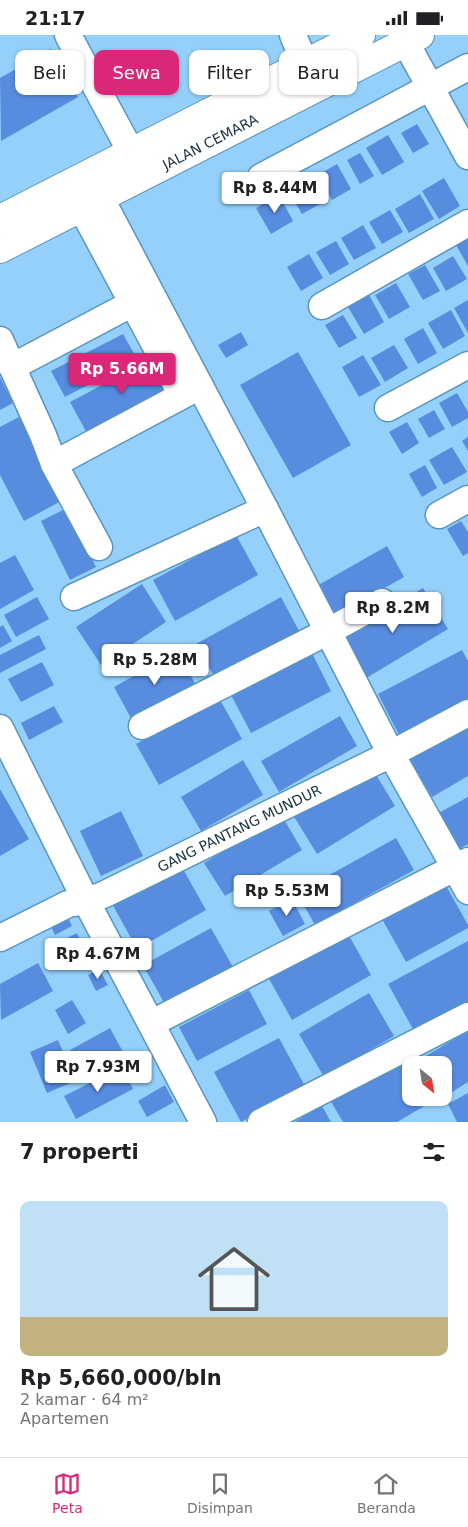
<!DOCTYPE html>
<html lang="id">
<head>
<meta charset="utf-8">
<style>
  body { margin:0; font-family:"DejaVu Sans",sans-serif; background:#f2f2f2; color:#202124; height:100vh; display:flex; flex-direction:column; font-size:19px; white-space:nowrap }
  * { box-sizing:border-box; margin:0 }
  p { font-size:16px; color:#757577 }
  .icon { flex:none; width:28px; height:28px; fill:none; stroke:currentColor; stroke-width:2; stroke-linecap:round; stroke-linejoin:round }
  .map { position:relative; height:1087px; overflow:hidden }
  .details { display:flex; flex-direction:column; background:#fff; flex:1 }
  .details>* { flex:none }
  .hud { position:absolute; left:15px; top:15px; width:439px; height:45px; display:flex; gap:10px }
  .needle { width:32px; rotate:150deg }
  .fabs { position:absolute; left:402px; top:1021px; display:grid; gap:10px }
  .fabs a { display:grid; place-items:center; width:50px; height:50px; border-radius:10px; background:#fff; box-shadow:0 1px 4px #0004; font-size:25px }
  .price { position:absolute; translate:-50% -42px; padding:0 11px; border-radius:5px; background:#fff; color:#222; font-size:16px; line-height:32px; filter:drop-shadow(0 1px 2px #0008) }
  .price::after { content:''; position:absolute; left:50%; top:30px; width:15px; height:11px; margin-left:-8px; background:inherit; clip-path:polygon(0 0,100% 0,50% 100%) }
  .price.current { background:#db2777; color:#fff }
  ul { padding:0; list-style:none }
  li { display:grid; align-content:center; gap:10px; height:265px; padding:0 20px }
  li+li { border-top:1px solid #e0e0e0 }
  li span { display:grid; place-items:center; height:155px; border-radius:10px; color:#555 }
  li>.icon { margin-inline-start:auto }
  span .icon { width:90px; height:90px; fill:#fffc; stroke-width:1 }
  li b { font-size:21px }
  h2 { display:flex; justify-content:space-between; align-items:center; height:60px; padding:0 20px; font-size:21px }
  .chip { padding:0 18px; border-radius:10px; background:#fff; box-shadow:0 1px 4px #0004; font-size:18px; line-height:45px }
  .chip.current { background:#db2777; color:#fff }
  .status { display:flex; justify-content:space-between; align-items:center; height:35px; padding:0 25px; background:#fff; direction:ltr }
  .status svg { height:14px; fill:currentColor }
  .dock { display:flex; justify-content:space-around; align-items:center; height:70px; border-top:1px solid #e0e0e0; background:#fff; font-size:14px; color:#757577 }
  .dock a { display:grid; justify-items:center; gap:2px }
  .dock .current { color:#db2777 }
  .map>svg:first-child { display:block }
</style>
</head>
<body>
<div class="status"><b>21:17</b><svg viewBox="0 0 49 12"><path d="M0 12V9h3v3zM5 12V6h3v6zM10 12V3h3v9zM15 12V0h3v12zM26 1h20v11H26zM47 4h2v5h-2z"/></svg></div>
<div class="map">
<svg width="468" height="1087" viewBox="0 0 468 1087">
  <rect width="100%" height="100%" fill="#94d0fa"/>
  <!-- building -->
  <path fill="#588cdf" d="M 51,14 L 78,62 L 1,106 L 0,43 Z
    M 417,89 L 429,109 L 413,118 L 401,98 Z
    M 388,100 L 404,127 L 382,140 L 366,113 Z
    M 360,118 L 374,141 L 360,149 L 347,125 Z
    M 337,129 L 351,154 L 332,165 L 318,140 Z
    M 309,143 L 323,167 L 302,179 L 288,155 Z
    M 444,143 L 460,171 L 439,184 L 422,156 Z
    M 420,159 L 434,184 L 409,198 L 395,174 Z
    M 279,160 L 293,186 L 271,199 L 256,173 Z
    M 390,175 L 403,197 L 382,209 L 369,187 Z
    M 363,190 L 376,213 L 354,225 L 341,203 Z
    M 468,203 L 468,231 L 456,210 Z
    M 336,206 L 349,229 L 330,240 L 316,217 Z
    M 309,219 L 323,243 L 301,256 L 287,232 Z
    M 453,221 L 467,244 L 446,256 L 433,233 Z
    M 425,230 L 440,256 L 423,265 L 408,239 Z
    M 396,248 L 410,272 L 389,284 L 375,260 Z
    M 369,260 L 384,287 L 364,299 L 348,272 Z
    M 468,265 L 468,298 L 454,273 Z
    M 451,275 L 465,301 L 443,314 L 428,288 Z
    M 343,280 L 357,303 L 339,313 L 325,290 Z
    M 423,293 L 437,318 L 418,329 L 404,304 Z
    M 241,297 L 248,310 L 226,323 L 218,310 Z
    M 123,299 L 137,324 L 65,362 L 51,336 Z
    M 394,310 L 408,333 L 385,347 L 371,323 Z
    M 298,317 L 351,410 L 293,443 L 240,350 Z
    M 363,320 L 381,350 L 359,362 L 342,332 Z
    M 157,321 L 175,354 L 88,400 L 70,367 Z
    M 0,342 L 13,368 L 0,375 Z
    M 457,358 L 468,377 L 468,383 L 452,392 L 439,368 Z
    M 434,375 L 445,394 L 429,403 L 418,384 Z
    M 19,382 L 63,465 L 24,486 L 0,440 L 0,392 Z
    M 407,387 L 419,408 L 402,419 L 389,397 Z
    M 468,402 L 468,416 L 462,406 Z
    M 452,412 L 467,437 L 444,450 L 429,425 Z
    M 425,430 L 437,453 L 422,462 L 409,439 Z
    M 67,473 L 96,532 L 70,545 L 41,486 Z
    M 461,486 L 468,497 L 468,518 L 463,521 L 447,494 Z
    M 236,500 L 258,540 L 175,586 L 153,545 Z
    M 387,511 L 404,542 L 325,587 L 308,556 Z
    M 15,520 L 34,555 L 0,574 L 0,528 Z
    M 142,549 L 166,587 L 101,630 L 76,592 Z
    M 423,553 L 448,594 L 363,645 L 338,604 Z
    M 37,562 L 49,584 L 16,602 L 4,580 Z
    M 281,562 L 299,596 L 215,643 L 196,609 Z
    M 3,590 L 12,606 L 0,613 L 0,592 Z
    M 39,600 L 46,614 L 0,638 L 0,620 Z
    M 462,615 L 468,626 L 468,664 L 399,700 L 378,659 Z
    M 311,616 L 331,656 L 251,698 L 230,658 Z
    M 177,617 L 196,650 L 132,685 L 114,652 Z
    M 42,627 L 54,650 L 21,667 L 8,644 Z
    M 219,663 L 242,704 L 159,750 L 136,709 Z
    M 54,671 L 63,687 L 29,705 L 21,688 Z
    M 340,681 L 357,711 L 279,757 L 261,726 Z
    M 468,689 L 468,741 L 432,762 L 409,723 Z
    M 243,725 L 263,760 L 201,796 L 181,762 Z
    M 372,733 L 395,771 L 317,819 L 293,780 Z
    M 0,754 L 29,804 L 0,821 Z
    M 468,762 L 468,809 L 454,817 L 435,780 Z
    M 121,776 L 143,821 L 101,841 L 80,796 Z
    M 282,781 L 302,815 L 225,861 L 204,828 Z
    M 396,803 L 414,835 L 315,890 L 297,858 Z
    M 179,827 L 206,875 L 137,914 L 110,865 Z
    M 444,847 L 468,890 L 468,893 L 406,927 L 381,882 Z
    M 292,864 L 305,889 L 283,901 L 269,876 Z
    M 64,874 L 72,891 L 55,900 L 47,883 Z
    M 211,893 L 234,934 L 166,971 L 143,930 Z
    M 347,897 L 371,940 L 292,985 L 268,942 Z
    M 77,898 L 86,919 L 71,927 L 61,906 Z
    M 468,906 L 468,967 L 414,996 L 388,949 Z
    M 38,928 L 53,956 L 1,985 L 0,949 Z
    M 99,934 L 108,950 L 96,956 L 88,940 Z
    M 249,955 L 267,989 L 197,1026 L 179,992 Z
    M 369,958 L 394,1001 L 324,1042 L 299,999 Z
    M 72,965 L 86,988 L 68,999 L 55,975 Z
    M 110,993 L 124,1019 L 83,1040 L 70,1015 Z
    M 468,996 L 468,1047 L 444,1062 L 444,1030 L 423,1030 L 419,1025 Z
    M 279,1003 L 306,1053 L 241,1087 L 214,1037 Z
    M 58,1005 L 75,1046 L 47,1058 L 30,1017 Z
    M 407,1021 L 412,1030 L 411,1062 L 431,1062 L 433,1066 L 397,1087 L 343,1087 L 330,1065 Z
    M 122,1032 L 133,1054 L 76,1084 L 64,1061 Z
    M 165,1050 L 174,1067 L 147,1082 L 138,1066 Z
    M 468,1058 L 468,1087 L 457,1087 L 448,1069 Z
    M 322,1071 L 331,1087 L 294,1087 Z"/>
  <g fill="none" stroke-linecap="round" stroke-linejoin="round">
    <defs>
      <g id="minor">
        <path d="M 68,0 L 131,117"/>
        <path d="M 293,0 L 305,29"/>
        <path d="M 406,8 L 468,121"/>
        <path d="M 261,142 L 468,32"/>
        <path d="M 90,143 L 265,474 L 391,719 L 468,856"/>
        <path d="M 81,172 L 182,360"/>
        <path d="M 322,271 L 468,188"/>
        <path d="M 0,305 L 43,400 L 54,429 L 200,351"/>
        <path d="M 12,332 L 133,268"/>
        <path d="M 388,373 L 468,330"/>
        <path d="M 54,429 L 99,512"/>
        <path d="M 439,480 L 468,464"/>
        <path d="M 74,562 L 265,474"/>
        <path d="M 142,691 L 327,597 L 382,567"/>
        <path d="M 0,693 L 86,866 L 203,1087"/>
        <path id="s1" d="M 0,903 L 68,869 L 86,866 L 103,860 L 391,719 L 468,678"/>
        <path d="M 152,988 L 468,826"/>
        <path d="M 261,1087 L 468,981"/>
      </g>
      <g id="highway">
        <path d="M 0,184 L 361,0"/>
        <path id="s2" d="M 0,214 L 420,0"/>
      </g>
    </defs>
    <!-- minor casing -->
    <use href="#minor" stroke="#5a95bd" stroke-width="29"/>
    <!-- highway casing -->
    <use href="#highway" stroke="#5a95bd" stroke-width="30"/>
    <!-- minor -->
    <use href="#minor" stroke="#fff" stroke-width="26"/>
    <!-- highway -->
    <use href="#highway" stroke="#fff" stroke-width="28"/>
  </g>
  <g text-anchor="middle" dominant-baseline="central" stroke-width="4" stroke-linejoin="round" paint-order="stroke">
    <!-- street labels -->
    <g font-size="14" fill="#193242" stroke="#d5ecfd">
      <text stroke="none"><textPath href="#s2" startOffset="236">JALAN CEMARA</textPath></text>
      <text stroke="none"><textPath href="#s1" startOffset="264">GANG PANTANG MUNDUR</textPath></text>
    </g>
  </g>
</svg>
<div class="fabs">
<a><svg class="needle" viewBox="-14 -14 28 28"><path d="M0-13l5 13h-10z" fill="#e53935"/><path d="M0 13l5-13h-10z" fill="#757577"/></svg></a>
</div>
<b class="price" style="left:275px;top:179px">Rp 8.44M</b>
<b class="price current" style="left:122px;top:360px">Rp 5.66M</b>
<b class="price" style="left:393px;top:599px">Rp 8.2M</b>
<b class="price" style="left:155px;top:651px">Rp 5.28M</b>
<b class="price" style="left:287px;top:882px">Rp 5.53M</b>
<b class="price" style="left:98px;top:945px">Rp 4.67M</b>
<b class="price" style="left:98px;top:1058px">Rp 7.93M</b>
<div class="hud">
<a class="chip">Beli</a>
<a class="chip current">Sewa</a>
<a class="chip">Filter</a>
<a class="chip">Baru</a>
</div>
</div>
<section class="details">
<h2>7 properti<svg class="icon" aria-label="filters" viewBox="0 0 24 24"><path d="M4 7h16M4 17h16"/><circle cx="9" cy="7" r="2"/><circle cx="15" cy="17" r="2"/></svg></h2>
<ul>
<li><span style="background:linear-gradient(#bfe0f5 75%,#c2b280 0)"><svg class="icon" aria-label="home" viewBox="0 0 24 24"><path d="M3 11l9-7 9 7M6 9v11h12V9"/></svg></span><div><b>Rp 5,660,000/bln</b><p>2 kamar · 64 m²</p><p>Apartemen</p></div></li>
</ul>
</section>
<nav class="dock">
<a class="current"><svg class="icon" aria-label="map" viewBox="0 0 24 24"><path d="M3 6l6-2 6 2 6-2v14l-6 2-6-2-6 2zM9 4v14M15 6v14"/></svg>Peta</a>
<a><svg class="icon" aria-label="saved" viewBox="0 0 24 24"><path d="M7 4h10v16l-5-4-5 4z"/></svg>Disimpan</a>
<a><svg class="icon" aria-label="home" viewBox="0 0 24 24"><path d="M3 11l9-7 9 7M6 9v11h12V9"/></svg>Beranda</a>
</nav>
</body>
</html>
